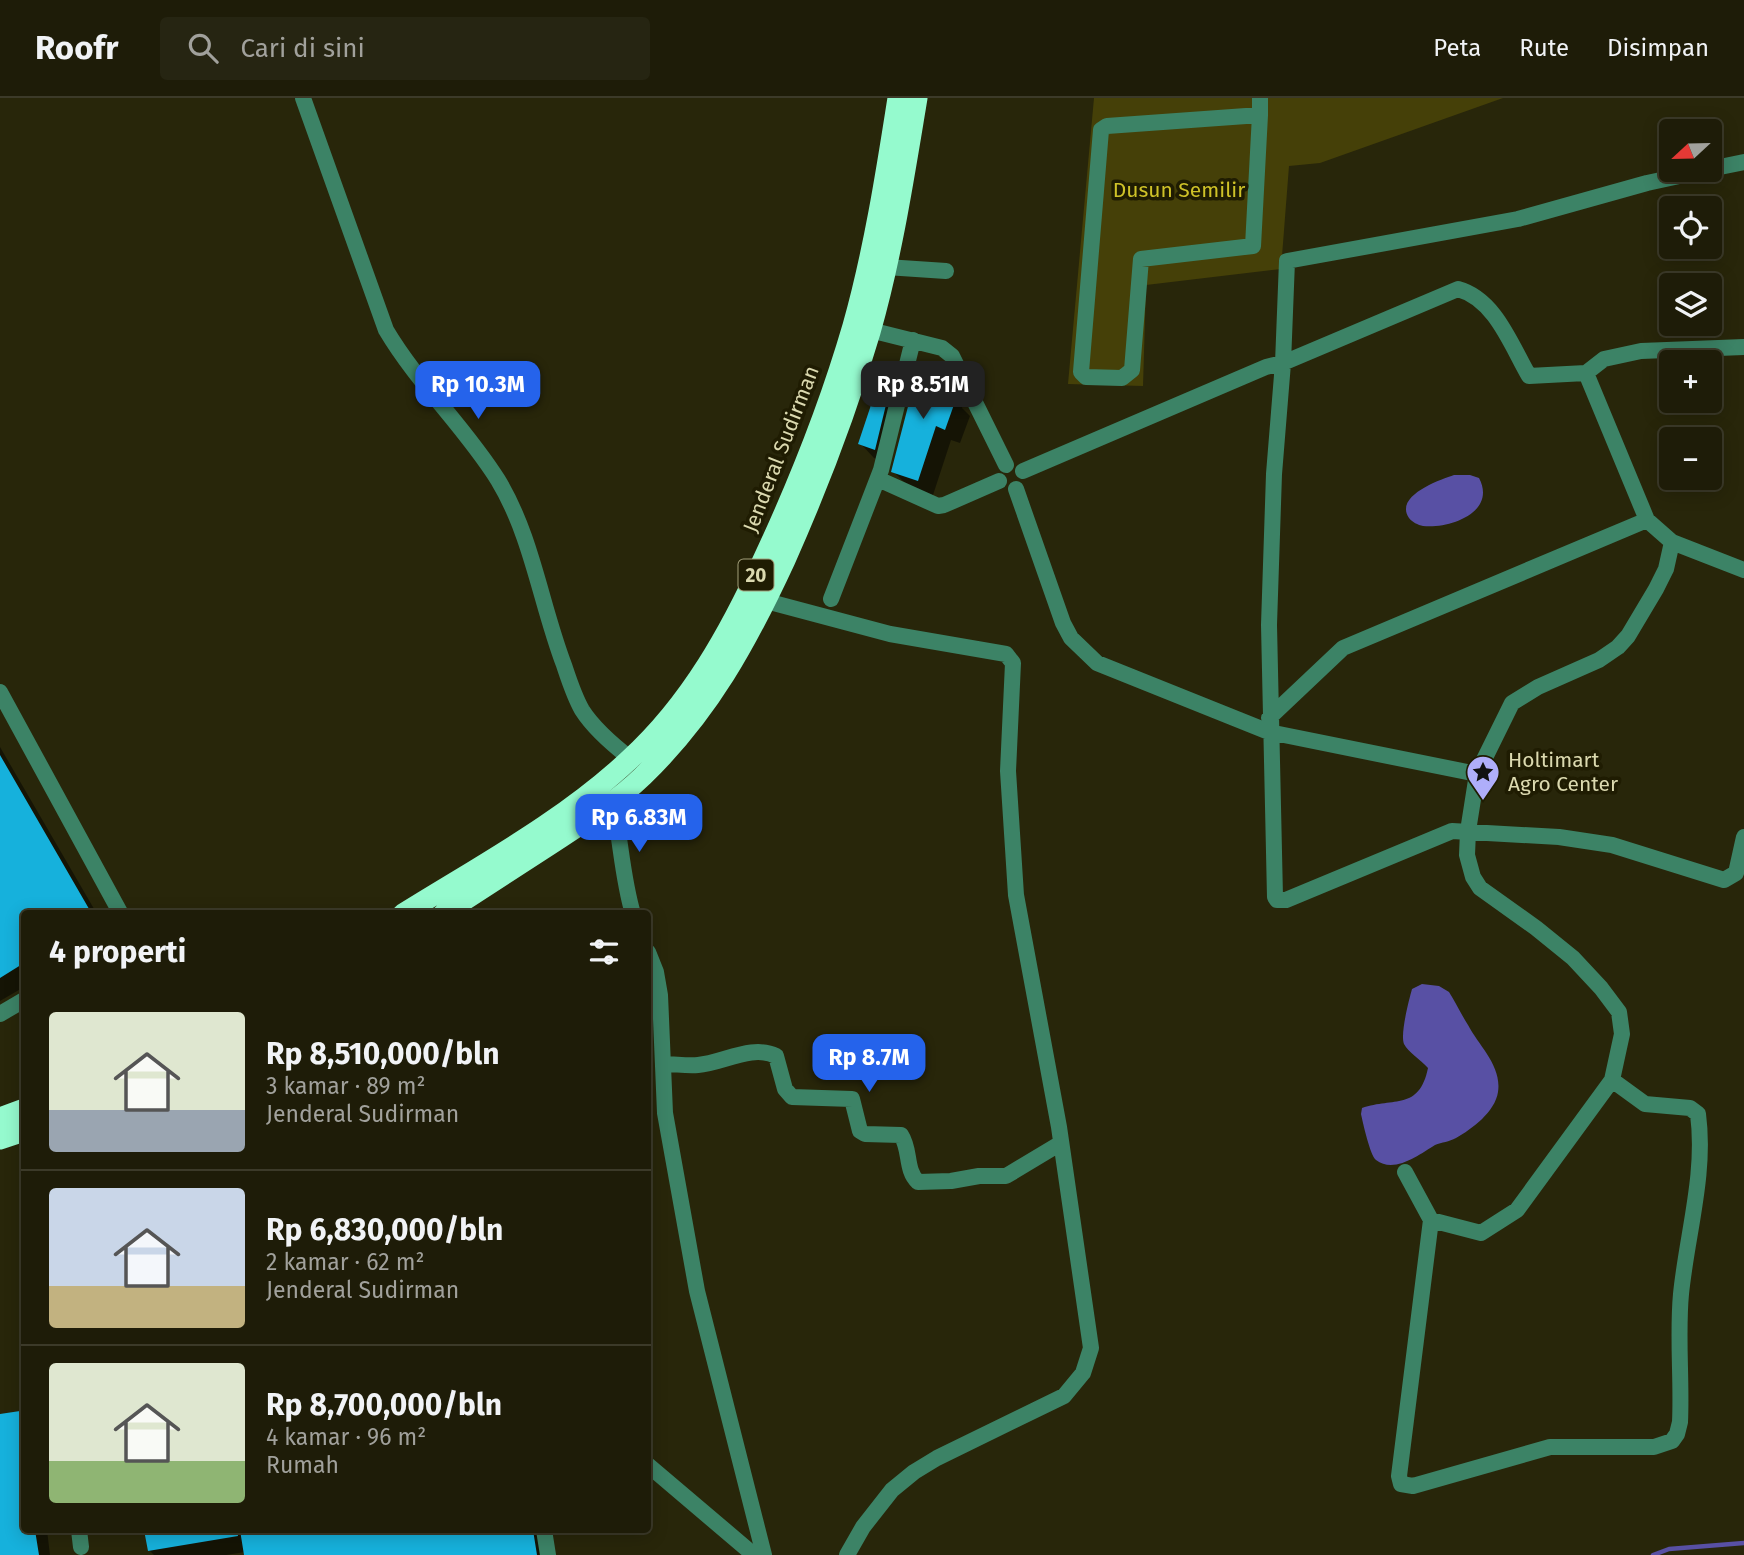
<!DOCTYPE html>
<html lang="id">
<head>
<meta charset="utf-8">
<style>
  body { margin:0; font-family:"Fira Sans",sans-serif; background:#262512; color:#f1f3f6; height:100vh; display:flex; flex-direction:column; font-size:26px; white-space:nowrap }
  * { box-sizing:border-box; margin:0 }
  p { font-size:23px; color:#a1a19c }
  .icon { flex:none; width:38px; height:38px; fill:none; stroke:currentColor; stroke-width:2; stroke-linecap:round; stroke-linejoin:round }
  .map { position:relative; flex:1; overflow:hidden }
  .drawer { position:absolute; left:21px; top:812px; width:630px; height:623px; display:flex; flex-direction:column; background:#1e1c08; border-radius:7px; box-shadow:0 4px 18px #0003,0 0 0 2px #3c3a29 }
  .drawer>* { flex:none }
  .needle { width:46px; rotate:248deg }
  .tools { position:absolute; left:1659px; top:21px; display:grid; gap:14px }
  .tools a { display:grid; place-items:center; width:63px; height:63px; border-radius:7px; background:#1e1c08; box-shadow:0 4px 18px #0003,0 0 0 2px #3c3a29; font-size:35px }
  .price { position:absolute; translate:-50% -60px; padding:0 16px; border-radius:14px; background:#2563eb; color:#fff; font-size:23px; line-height:46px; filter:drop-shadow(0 2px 4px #0008) }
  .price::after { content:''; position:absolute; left:50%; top:42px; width:21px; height:16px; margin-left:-10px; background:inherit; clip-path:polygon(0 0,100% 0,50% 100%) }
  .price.on { background:#222; color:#fff }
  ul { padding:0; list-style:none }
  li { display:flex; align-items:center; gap:21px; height:175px; padding:0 28px }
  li+li { border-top:2px solid #3c3a29 }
  li span { display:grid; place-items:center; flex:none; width:196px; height:140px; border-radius:7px; color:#555 }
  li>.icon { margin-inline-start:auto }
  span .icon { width:84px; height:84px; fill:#fffc; stroke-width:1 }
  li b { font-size:30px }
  h2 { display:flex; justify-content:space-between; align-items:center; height:84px; padding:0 28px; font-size:30px }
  header { display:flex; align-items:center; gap:42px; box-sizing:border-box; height:98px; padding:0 35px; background:#1e1c08; border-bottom:2px solid #3c3a29 }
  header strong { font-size:33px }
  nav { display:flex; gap:38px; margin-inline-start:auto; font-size:24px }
  .search { width:490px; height:63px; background:#262512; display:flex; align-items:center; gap:18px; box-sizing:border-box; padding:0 24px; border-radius:7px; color:#a1a19c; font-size:26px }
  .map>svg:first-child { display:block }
</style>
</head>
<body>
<header>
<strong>Roofr</strong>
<div class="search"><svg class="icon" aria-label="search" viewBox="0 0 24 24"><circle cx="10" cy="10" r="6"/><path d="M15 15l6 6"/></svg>Cari di sini</div>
<nav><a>Peta</a><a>Rute</a><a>Disimpan</a></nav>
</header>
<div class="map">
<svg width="1744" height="1457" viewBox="0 0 1744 1457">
  <rect width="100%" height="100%" fill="#28260a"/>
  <!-- green -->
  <path fill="#454008" d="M 1094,0 L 1503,0 L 1320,65 L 1289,68 L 1281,171 L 1146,187 L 1143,288 L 1068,286 Z"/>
  <!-- water -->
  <path fill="#5850a4" d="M 1454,377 L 1470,377 L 1479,380 C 1497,414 1450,431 1423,428 C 1418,427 1412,424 1409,420 C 1394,398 1439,382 1454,377 Z
    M 1422,886 L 1439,888 L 1449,894 C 1456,905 1461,916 1468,927 C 1479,948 1502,968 1498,994 C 1495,1014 1472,1031 1456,1040 C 1449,1044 1442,1044 1435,1047 C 1419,1057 1394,1076 1376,1062 C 1370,1057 1363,1025 1361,1016 L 1362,1010 C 1394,999 1419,1013 1428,970 C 1421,962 1408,954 1404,946 C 1400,936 1409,902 1412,891 Z"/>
  <!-- shadow -->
  <path fill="#0007" d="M 947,274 L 962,290 L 966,298 L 962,310 L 970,318 L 960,345 L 951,342 L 933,397 L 908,388 L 893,373 L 933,277 Z
    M 891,283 L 906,298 L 890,366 L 874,360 L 860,345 L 881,309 Z
    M 0,649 L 97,816 L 24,816 L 24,889 L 0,903 Z
    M 19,1315 L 24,1320 L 24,1432 L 47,1432 L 50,1457 L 0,1457 L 0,1317 Z
    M 146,1432 L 544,1432 L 549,1457 L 246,1457 L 245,1454 L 226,1457 L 154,1457 L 150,1453 Z"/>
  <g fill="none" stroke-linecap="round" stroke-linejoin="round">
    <!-- stream -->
    <path stroke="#5850a4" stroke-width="4.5" d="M 1653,1457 L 1669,1451 L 1744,1445"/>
  </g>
  <!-- building -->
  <path fill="#16b1dc" d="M 934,268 L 948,273 L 952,282 L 946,298 L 956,301 L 945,332 L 936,328 L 918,383 L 891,374 L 918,270 L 932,274 Z
    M 889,281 L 892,282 L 875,352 L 858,346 L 872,304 L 880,307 Z
    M 0,657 L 92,816 L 24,816 L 24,865 L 0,880 Z
    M 20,1313 L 24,1348 L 24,1432 L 35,1432 L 39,1457 L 0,1457 L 0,1316 Z
    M 144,1432 L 237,1432 L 238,1438 L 148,1453 Z
    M 240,1432 L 533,1432 L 537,1457 L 244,1457 Z"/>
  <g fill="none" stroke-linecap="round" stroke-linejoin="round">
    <!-- minor -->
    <path stroke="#3c8366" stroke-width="16" d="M 303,0 L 386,232 C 418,286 465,329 498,382 C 532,438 541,507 564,567 C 569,582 574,598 582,612 C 594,631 613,647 631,661
      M 1260,17 L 1107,28 L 1101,32 L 1081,274 L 1086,279 L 1122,280 L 1132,272 L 1141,161 L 1253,148 L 1260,17 L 1260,0
      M 1710,71 L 1744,64
      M 1707,72 L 1647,85 L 1518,121 L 1287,163 L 1283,265 L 1274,376 L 1269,527 L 1275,799 L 1277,802 L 1286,802 L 1452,733 L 1559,739 L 1612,747 L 1724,782 L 1736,775 L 1744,739
      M 886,169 L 946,173
      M 870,232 L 942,250 L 952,258 L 1006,367
      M 1586,275 L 1647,422 L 1672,444 L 1744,472
      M 1023,373 L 1266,269 L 1283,265 L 1458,191 C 1495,201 1511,247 1529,278 L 1586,275 L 1604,261 L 1641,253 L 1744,249
      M 878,381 L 938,408 L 944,407 L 999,383
      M 1016,391 L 1063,525 L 1071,540 L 1097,565 L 1269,634 L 1477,676
      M 831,501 L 881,372 L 913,242
      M 766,503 L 890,536 L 1006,556 L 1013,565 L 1008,673 L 1016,797 L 1059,1029 L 1091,1250 L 1083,1275 L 1064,1298 L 937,1360 L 914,1374 L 892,1392 L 863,1429 L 847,1457
      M 0,594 L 121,816
      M 1269,620 L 1343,550 L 1647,422
      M 613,706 C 621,742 622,779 633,816
      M 648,854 L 656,874 L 660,897 L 665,1015 L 697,1193 L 764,1457
      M 0,916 L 24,902
      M 664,966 C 675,966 687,968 698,967 C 723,965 752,946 776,958 L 785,991 L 792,999 L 852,1001 L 860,1033 L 865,1036 L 901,1037 C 911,1052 905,1072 918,1084 L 951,1083 L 979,1078 L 1006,1078 L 1061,1045
      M 1405,1074 L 1431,1122 L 1399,1378 L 1401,1386 L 1413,1388 L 1550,1349 L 1654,1349 L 1672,1343 L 1677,1336 L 1680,1324 C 1682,1282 1677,1238 1681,1196 C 1687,1136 1706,1076 1698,1016 L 1690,1010 L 1645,1006 L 1612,982
      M 1431,1122 L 1481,1135 L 1517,1112 L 1612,982 L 1622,936 L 1619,914 L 1601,890 L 1573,860 L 1536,830 L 1480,790 L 1473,779 L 1467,757 L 1468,733 L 1477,676 L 1512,605 L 1538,589 L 1599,562 L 1618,549 L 1628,538 L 1656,491 L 1666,471 L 1672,444
      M 648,1367 L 754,1457
      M 79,1432 L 81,1449
      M 544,1432 L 548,1457"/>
    <!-- highway -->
    <path stroke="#95face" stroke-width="21" d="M 403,816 C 480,768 564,723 630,661 C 691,605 730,534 764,460 C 799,385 830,307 853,228 C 874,153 886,77 898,0
      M 443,816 C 480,792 517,768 554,744 C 586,723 616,704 643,678 C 709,614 747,544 785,462 C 818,388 847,312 870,234 C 892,157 904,78 917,0
      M 0,1020 L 24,1011
      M 0,1041 L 24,1033"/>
  </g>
  <!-- icons -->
  <defs>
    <symbol id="sight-pin" viewBox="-11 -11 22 30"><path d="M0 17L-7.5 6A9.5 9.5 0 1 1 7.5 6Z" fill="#afaefa" stroke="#1f1c02"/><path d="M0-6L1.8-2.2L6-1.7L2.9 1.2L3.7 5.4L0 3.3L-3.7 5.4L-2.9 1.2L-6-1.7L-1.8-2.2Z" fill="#111"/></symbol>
  </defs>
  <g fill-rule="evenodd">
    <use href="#sight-pin" x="1464" y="655" width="38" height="52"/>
  </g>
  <g text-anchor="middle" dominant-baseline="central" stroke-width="7" stroke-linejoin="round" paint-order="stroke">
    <!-- shield labels -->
    <rect fill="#1f1c02" stroke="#a3a07b" stroke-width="2" x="738.5" y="461.5" width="35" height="31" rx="5"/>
    <g font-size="19" font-weight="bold" fill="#dbd9af">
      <text x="756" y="477">20</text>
    </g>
    <!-- park labels -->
    <g font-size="21" fill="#cfc228" stroke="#1f1c02">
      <text x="1179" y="92">Dusun Semilir</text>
    </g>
    <!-- street labels -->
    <g font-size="21" fill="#dbd9af" stroke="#1f1c02">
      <text transform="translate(781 351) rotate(-69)">Jenderal Sudirman</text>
    </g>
    <!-- poi labels -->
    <g font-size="21" fill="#dbd9af" stroke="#1f1c02" text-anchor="start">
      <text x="1508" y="662">Holtimart<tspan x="1508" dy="24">Agro Center</tspan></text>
    </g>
  </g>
</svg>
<div class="tools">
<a><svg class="needle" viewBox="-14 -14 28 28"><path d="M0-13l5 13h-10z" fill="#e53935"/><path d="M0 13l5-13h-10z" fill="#a1a19c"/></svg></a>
<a><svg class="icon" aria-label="locate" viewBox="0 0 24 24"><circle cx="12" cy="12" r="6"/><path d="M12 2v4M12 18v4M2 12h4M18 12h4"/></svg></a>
<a><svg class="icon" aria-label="layers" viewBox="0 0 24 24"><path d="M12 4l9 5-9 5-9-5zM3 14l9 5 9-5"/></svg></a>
<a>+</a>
<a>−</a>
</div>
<b class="price" style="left:478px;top:323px">Rp 10.3M</b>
<b class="price on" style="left:923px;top:323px">Rp 8.51M</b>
<b class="price" style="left:639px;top:756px">Rp 6.83M</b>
<b class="price" style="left:869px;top:996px">Rp 8.7M</b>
<section class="drawer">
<h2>4 properti<svg class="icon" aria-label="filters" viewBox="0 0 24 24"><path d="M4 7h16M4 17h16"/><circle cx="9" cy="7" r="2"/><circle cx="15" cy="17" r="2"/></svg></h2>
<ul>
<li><span style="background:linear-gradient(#dfe7d0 70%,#9aa5b1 0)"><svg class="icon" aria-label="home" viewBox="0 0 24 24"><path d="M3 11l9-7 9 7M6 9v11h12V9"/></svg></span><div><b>Rp 8,510,000/bln</b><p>3 kamar · 89 m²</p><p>Jenderal Sudirman</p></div></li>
<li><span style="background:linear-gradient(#c9d6e8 70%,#c2b280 0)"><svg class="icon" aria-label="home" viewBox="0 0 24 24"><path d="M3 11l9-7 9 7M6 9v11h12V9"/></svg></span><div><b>Rp 6,830,000/bln</b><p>2 kamar · 62 m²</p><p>Jenderal Sudirman</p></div></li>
<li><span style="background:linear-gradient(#dfe7d0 70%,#8fb573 0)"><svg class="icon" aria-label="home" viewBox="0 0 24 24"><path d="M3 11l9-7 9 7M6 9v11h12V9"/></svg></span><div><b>Rp 8,700,000/bln</b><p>4 kamar · 96 m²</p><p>Rumah</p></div></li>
</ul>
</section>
</div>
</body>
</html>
